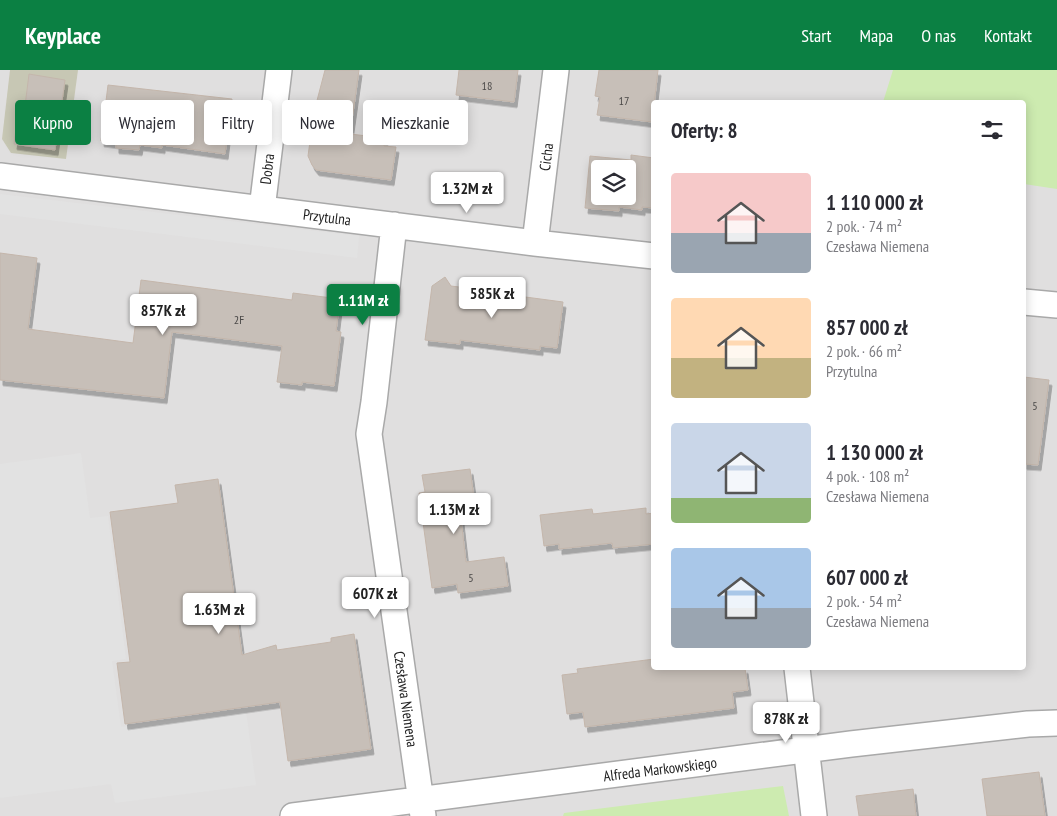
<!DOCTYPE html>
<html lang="pl">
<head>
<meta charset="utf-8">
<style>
  body { margin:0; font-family:"PT Sans Narrow",sans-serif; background:#f7f7f7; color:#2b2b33; height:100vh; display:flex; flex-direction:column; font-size:19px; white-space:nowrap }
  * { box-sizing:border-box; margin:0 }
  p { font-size:16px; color:#7c7c81 }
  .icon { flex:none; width:28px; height:28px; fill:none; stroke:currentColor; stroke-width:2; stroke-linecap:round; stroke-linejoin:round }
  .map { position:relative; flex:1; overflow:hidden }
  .sheet { position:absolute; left:651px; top:30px; width:375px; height:570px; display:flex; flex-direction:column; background:#fff; border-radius:5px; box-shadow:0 2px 12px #0003 }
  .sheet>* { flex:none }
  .top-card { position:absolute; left:15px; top:30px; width:475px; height:45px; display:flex; gap:10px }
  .controls { position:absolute; left:591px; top:90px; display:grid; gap:10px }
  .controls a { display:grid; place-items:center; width:45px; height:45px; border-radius:5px; background:#fff; box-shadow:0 2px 12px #0003; font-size:25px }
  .price { position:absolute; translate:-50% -42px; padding:0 11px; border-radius:5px; background:#fff; color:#222; font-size:16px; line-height:32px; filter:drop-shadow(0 1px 2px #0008) }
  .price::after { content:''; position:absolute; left:50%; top:30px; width:15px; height:11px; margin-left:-8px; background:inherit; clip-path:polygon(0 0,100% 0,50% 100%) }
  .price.on { background:#0b8043; color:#fff }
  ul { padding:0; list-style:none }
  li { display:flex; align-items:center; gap:15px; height:125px; padding:0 20px }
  li span { display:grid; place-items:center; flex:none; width:140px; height:100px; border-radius:5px; color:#555 }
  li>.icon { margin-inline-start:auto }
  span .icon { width:60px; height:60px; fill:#fffc; stroke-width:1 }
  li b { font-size:21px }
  h2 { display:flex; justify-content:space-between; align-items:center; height:60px; padding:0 20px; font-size:21px }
  .pill { padding:0 18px; border-radius:5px; background:#fff; box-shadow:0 2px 12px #0003; font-size:18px; line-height:45px }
  .pill.on { background:#0b8043; color:#fff }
  header { display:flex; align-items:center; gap:30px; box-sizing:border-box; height:70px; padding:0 25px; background:#0b8043; color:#fff }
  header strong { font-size:24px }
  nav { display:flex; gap:28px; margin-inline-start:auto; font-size:18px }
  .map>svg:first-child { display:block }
</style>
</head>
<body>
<header>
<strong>Keyplace</strong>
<nav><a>Start</a><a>Mapa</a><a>O nas</a><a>Kontakt</a></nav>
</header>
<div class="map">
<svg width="1057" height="746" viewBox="0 0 1057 746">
  <defs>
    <filter id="shadow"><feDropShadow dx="3" dy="5.5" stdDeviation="0" flood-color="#0004"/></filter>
  </defs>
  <rect width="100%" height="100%" fill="#f2efe9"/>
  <!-- residential -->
  <path fill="#e0dfdf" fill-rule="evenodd" d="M 0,0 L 1057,0 L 1057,746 L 0,746 ZM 654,32 L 1024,32 L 1024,598 L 654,598 ZM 600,99 L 628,99 L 628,126 L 600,126 Z"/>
  <!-- construction -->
  <path fill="#c7c7b4" d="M 10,0 L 78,0 L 66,89 L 11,83 L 2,69 Z"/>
  <!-- grass -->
  <path fill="#cdebb0" d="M 893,0 L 1057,0 L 1057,119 L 1024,114 L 1024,32 L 883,32 Z
    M 783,716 L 789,746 L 563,746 L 564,743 Z"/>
  <!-- parking -->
  <path fill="#e2e2e2" d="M 0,124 L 359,166 L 357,188 L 0,144 Z
    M 81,383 L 90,448 L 108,446 L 126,589 L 112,591 L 121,657 L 246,641 L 256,715 L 115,733 L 111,714 L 0,728 L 0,394 Z"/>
  <!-- building -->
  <path fill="#c7bfb8" stroke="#c4b6ab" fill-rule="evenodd" filter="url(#shadow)" d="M 325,0 L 359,0 L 350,64 L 385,68 L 384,76 L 396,77 L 391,110 L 316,100 L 312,95 L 308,86 L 314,42 Z
    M 459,0 L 518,0 L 514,32 L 456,25 Z
    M 599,0 L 658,0 L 652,52 L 597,45 L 600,27 L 595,26 Z
    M 29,4 L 65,10 L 55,80 L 14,74 L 19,35 L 25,36 Z
    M 108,15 L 232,29 L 225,84 L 162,75 L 162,78 L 140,75 L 139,80 L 116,78 L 116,73 L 101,71 Z
    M 631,85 L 654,88 L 654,138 L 642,137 L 642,140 L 619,137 L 619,141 L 585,138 L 590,86 L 631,90 ZM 600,99 L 628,99 L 628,126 L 600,126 Z
    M 0,183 L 37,188 L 28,259 L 133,273 L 141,210 L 292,230 L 293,223 L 340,229 L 336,261 L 341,262 L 334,316 L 302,312 L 302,315 L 277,312 L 282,276 L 172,262 L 164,328 L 0,310 Z
    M 445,207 L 451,216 L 467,218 L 467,222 L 518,228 L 518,226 L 563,232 L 557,278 L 540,276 L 540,280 L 460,270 L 460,274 L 425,270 L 432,216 Z
    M 1024,307 L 1049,310 L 1038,395 L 1024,394 Z
    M 470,399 L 474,428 L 464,430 L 467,448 L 461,449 L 466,492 L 504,487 L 508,516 L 458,523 L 457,514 L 432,518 L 419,423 L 425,422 L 422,405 Z
    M 218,409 L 242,585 L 276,575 L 277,580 L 331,572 L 331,568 L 354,564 L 371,679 L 288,691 L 280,632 L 125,654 L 117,593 L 130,592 L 110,442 L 178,433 L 175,415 Z
    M 646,438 L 646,444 L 654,443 L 654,474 L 613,478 L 612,473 L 559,479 L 559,474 L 544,476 L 540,445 L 592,439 L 593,444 Z
    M 654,589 L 654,598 L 745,598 L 748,620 L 732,622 L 734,638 L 585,657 L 583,642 L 567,644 L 562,605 L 578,603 L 577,599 Z
    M 1039,702 L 1045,746 L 987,746 L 982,709 Z
    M 913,719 L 916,746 L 859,746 L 856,726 Z"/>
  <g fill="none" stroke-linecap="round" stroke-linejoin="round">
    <defs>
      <path id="street" d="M 0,106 L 535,173 L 654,186
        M 262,139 L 279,0
        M 394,155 L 374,332 L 369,364 L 423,746
        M 535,173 L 556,0
        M 1024,232 L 1057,235
        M 797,598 L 814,746
        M 293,746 L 851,674 L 1028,654 L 1057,653"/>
    </defs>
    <!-- street casing -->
    <use href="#street" stroke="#a9a9a9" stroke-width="28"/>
    <!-- street -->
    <use href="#street" stroke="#fff" stroke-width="25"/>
  </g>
  <g text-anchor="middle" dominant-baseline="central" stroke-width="5" stroke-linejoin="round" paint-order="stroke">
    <!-- number labels -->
    <g font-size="12" fill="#4b4948">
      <text x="487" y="15">18</text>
      <text x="624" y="30">17</text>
      <text x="239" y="249">2F</text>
      <text x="1035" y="335">5</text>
      <text x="471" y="507">5</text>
    </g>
    <!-- street labels -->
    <g font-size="15" fill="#222" stroke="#fff">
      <text transform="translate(546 87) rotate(-83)">Cicha</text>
      <text transform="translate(267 99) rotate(-83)">Dobra</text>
      <text transform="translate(327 147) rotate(7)">Przytulna</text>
      <text transform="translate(406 629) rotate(82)">Czesława Niemena</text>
      <text transform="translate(660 699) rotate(-7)">Alfreda Markowskiego</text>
    </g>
  </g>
</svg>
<div class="controls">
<a><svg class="icon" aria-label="layers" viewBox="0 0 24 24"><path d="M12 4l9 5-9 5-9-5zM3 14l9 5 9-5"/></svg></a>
</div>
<b class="price" style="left:467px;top:144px">1.32M zł</b>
<b class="price" style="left:492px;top:249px">585K zł</b>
<b class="price on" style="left:363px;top:256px">1.11M zł</b>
<b class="price" style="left:163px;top:266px">857K zł</b>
<b class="price" style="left:454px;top:465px">1.13M zł</b>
<b class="price" style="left:375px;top:549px">607K zł</b>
<b class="price" style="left:219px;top:565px">1.63M zł</b>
<b class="price" style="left:786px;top:674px">878K zł</b>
<div class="top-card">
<a class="pill on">Kupno</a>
<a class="pill">Wynajem</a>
<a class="pill">Filtry</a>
<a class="pill">Nowe</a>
<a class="pill">Mieszkanie</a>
</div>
<section class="sheet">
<h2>Oferty: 8<svg class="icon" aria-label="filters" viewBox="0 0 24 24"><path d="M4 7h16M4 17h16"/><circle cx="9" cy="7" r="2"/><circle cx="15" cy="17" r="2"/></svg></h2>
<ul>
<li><span style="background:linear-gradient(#f6c9c9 60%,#9aa5b1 0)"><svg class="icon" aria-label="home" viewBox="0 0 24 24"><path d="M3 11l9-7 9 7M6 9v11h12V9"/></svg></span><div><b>1 110 000 zł</b><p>2 pok. · 74 m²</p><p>Czesława Niemena</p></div></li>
<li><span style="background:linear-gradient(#ffd9b3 60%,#c2b280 0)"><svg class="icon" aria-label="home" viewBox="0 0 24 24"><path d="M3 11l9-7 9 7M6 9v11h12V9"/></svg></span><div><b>857 000 zł</b><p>2 pok. · 66 m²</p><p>Przytulna</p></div></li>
<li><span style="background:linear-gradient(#c9d6e8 75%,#8fb573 0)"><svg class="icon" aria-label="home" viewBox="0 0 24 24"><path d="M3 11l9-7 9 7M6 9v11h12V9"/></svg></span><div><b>1 130 000 zł</b><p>4 pok. · 108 m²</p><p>Czesława Niemena</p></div></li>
<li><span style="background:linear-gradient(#a9c7e8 60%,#9aa5b1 0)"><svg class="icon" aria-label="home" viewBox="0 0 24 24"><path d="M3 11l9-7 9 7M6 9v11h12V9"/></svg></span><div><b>607 000 zł</b><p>2 pok. · 54 m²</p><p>Czesława Niemena</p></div></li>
</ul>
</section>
</div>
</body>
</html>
